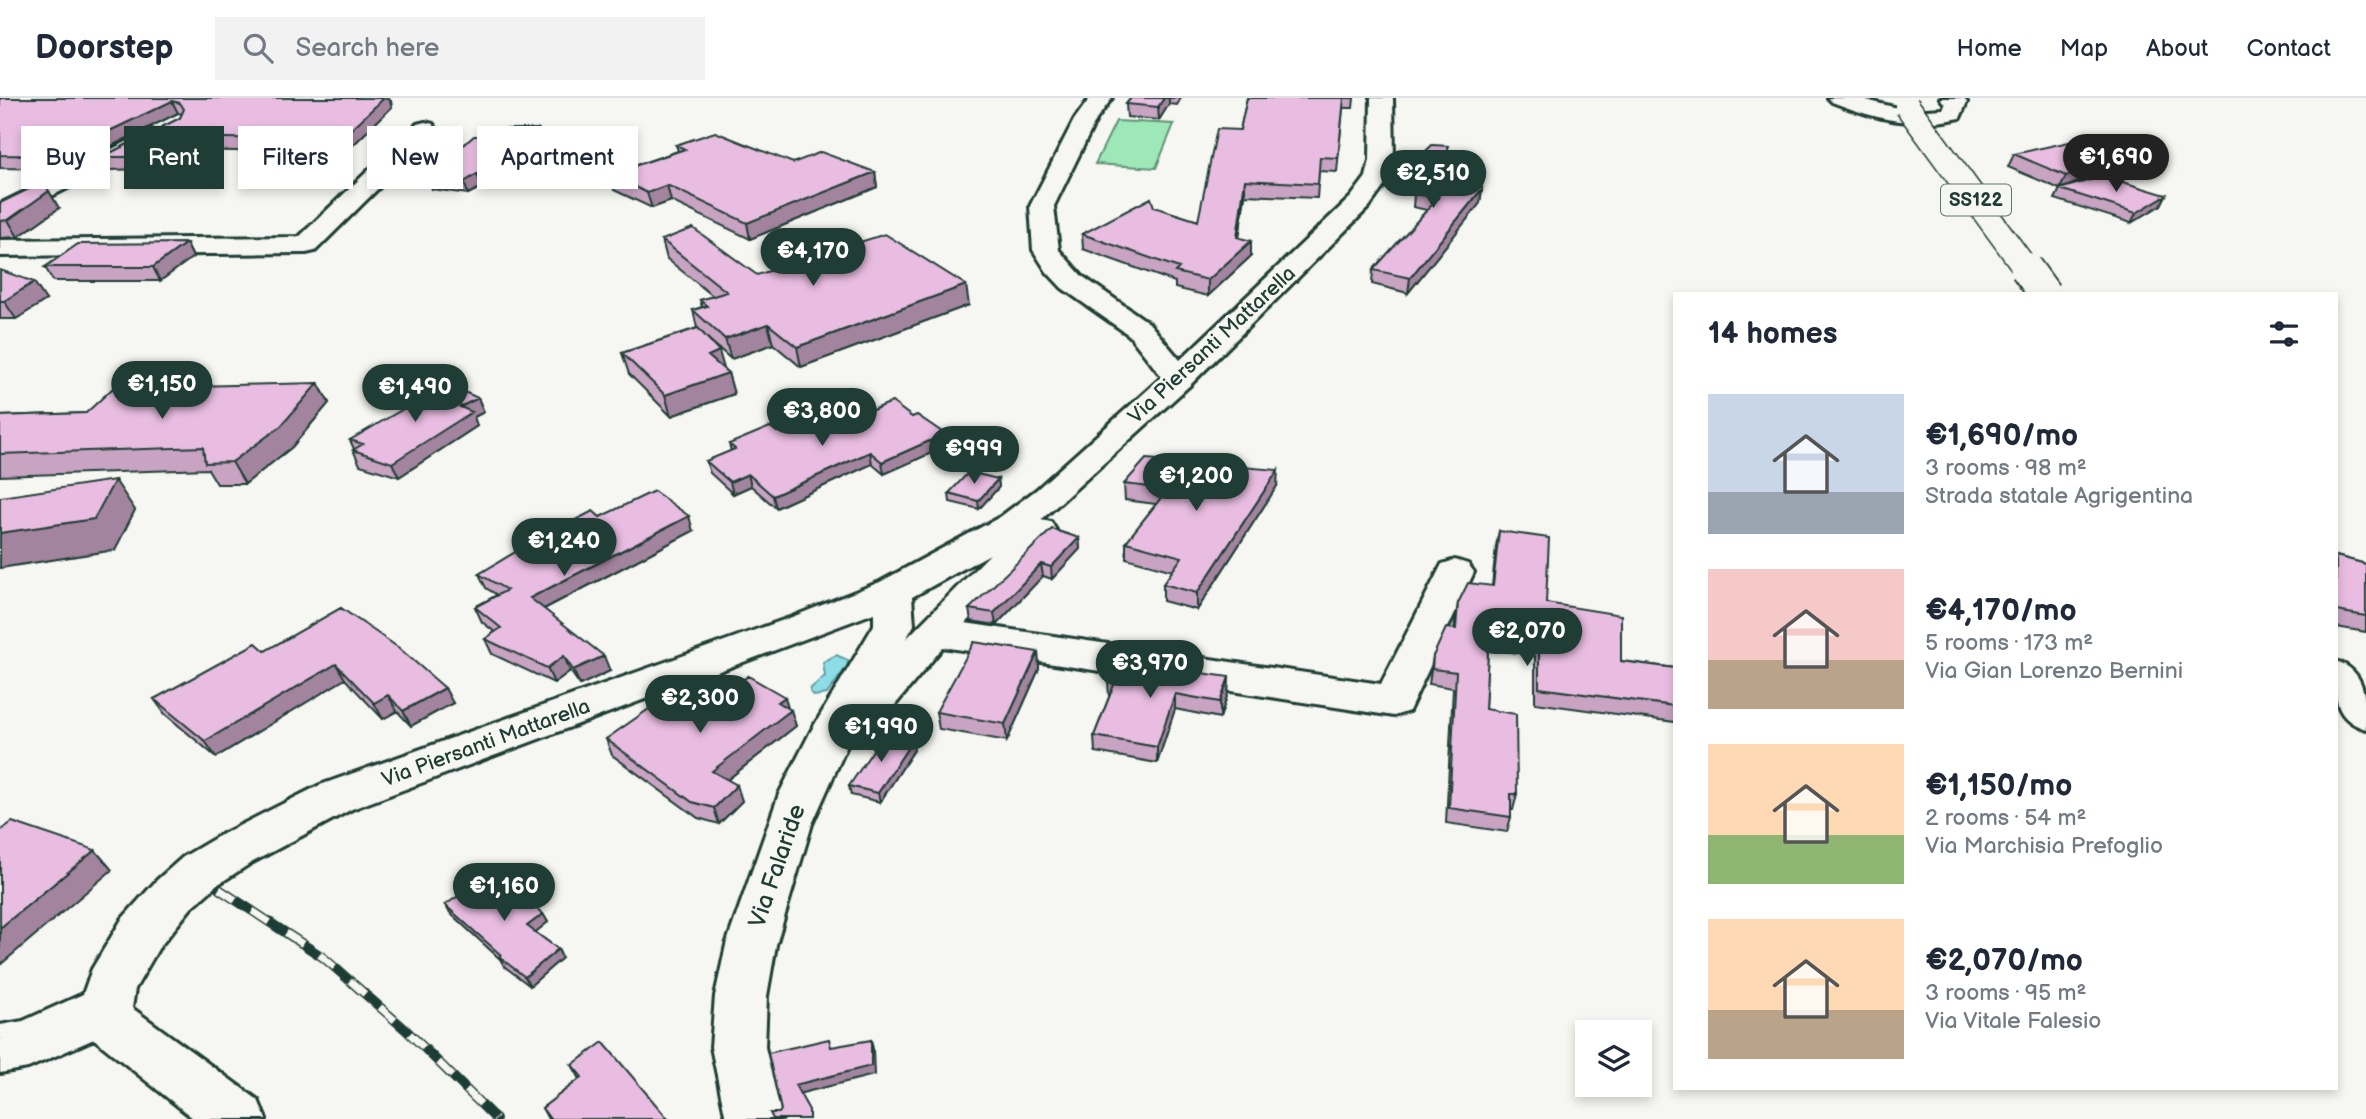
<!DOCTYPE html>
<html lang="en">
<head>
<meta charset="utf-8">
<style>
  body { margin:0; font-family:"Balsamiq Sans",sans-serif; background:#f2f2f3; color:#1f2937; height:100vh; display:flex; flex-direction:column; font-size:26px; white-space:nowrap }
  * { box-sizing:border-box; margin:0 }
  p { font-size:23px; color:#747a83 }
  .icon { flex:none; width:38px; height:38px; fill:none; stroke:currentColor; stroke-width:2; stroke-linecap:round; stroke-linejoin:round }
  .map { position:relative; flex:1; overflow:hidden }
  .drawer { position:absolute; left:1673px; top:194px; width:665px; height:798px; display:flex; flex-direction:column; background:#fff; border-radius:0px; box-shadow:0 4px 10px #0003 }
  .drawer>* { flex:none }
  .hud { position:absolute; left:21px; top:28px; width:665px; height:63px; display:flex; gap:14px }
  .buttons { position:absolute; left:1575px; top:922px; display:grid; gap:14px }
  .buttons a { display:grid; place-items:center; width:77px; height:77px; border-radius:0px; background:#fff; box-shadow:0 4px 10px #0003; font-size:35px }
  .price { position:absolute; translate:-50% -60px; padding:0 16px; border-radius:24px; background:#1f3d34; color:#fff; font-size:23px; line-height:46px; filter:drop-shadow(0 2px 4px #0008) }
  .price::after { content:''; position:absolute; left:50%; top:42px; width:21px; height:16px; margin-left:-10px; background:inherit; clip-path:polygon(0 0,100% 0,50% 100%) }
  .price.selected { background:#222; color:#fff }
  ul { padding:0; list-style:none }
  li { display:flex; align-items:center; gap:21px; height:175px; padding:0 35px }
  li span { display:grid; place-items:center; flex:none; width:196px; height:140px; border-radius:0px; color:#555 }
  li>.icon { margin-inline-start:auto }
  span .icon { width:84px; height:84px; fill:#fffc; stroke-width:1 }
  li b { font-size:30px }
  h2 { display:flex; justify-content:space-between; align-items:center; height:84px; padding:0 35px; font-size:30px }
  .chip { padding:0 24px; border-radius:0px; background:#fff; box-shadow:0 4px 10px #0003; font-size:24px; line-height:63px }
  .chip.selected { background:#1f3d34; color:#fff }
  header { display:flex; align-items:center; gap:42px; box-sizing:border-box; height:98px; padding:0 35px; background:#fff; border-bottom:2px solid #e0e1e3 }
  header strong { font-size:33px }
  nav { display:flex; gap:38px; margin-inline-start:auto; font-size:24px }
  .search { width:490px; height:63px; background:#f2f2f3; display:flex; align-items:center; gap:18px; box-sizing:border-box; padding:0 24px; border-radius:0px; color:#747a83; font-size:26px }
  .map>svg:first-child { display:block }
</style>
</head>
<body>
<header>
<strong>Doorstep</strong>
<div class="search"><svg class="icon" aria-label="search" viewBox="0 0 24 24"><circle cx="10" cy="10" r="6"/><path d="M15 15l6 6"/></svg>Search here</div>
<nav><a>Home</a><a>Map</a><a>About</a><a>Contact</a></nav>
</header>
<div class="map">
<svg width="2366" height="1021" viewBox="0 0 2366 1021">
  <rect width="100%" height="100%" fill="#f6f6f2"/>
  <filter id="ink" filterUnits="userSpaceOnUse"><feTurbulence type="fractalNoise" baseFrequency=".0143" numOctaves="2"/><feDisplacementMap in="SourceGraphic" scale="14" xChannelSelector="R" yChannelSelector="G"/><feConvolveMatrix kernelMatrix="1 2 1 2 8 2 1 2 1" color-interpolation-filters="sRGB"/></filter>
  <g filter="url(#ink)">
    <!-- green -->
    <path fill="#9ee8b7" stroke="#5e9276" stroke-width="2" d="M 1116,23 L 1174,26 L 1156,70 L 1095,66 Z"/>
    <!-- water -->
    <path fill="#8cdde7" stroke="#609d9f" stroke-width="2" d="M 836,557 L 848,562 L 847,568 L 827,596 L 814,598 L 810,594 L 811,590 L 825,578 L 823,564 Z"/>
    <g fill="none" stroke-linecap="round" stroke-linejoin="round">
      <defs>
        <path id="minor" d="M 1090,0 L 1112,0 L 1096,22 L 1054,108 L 1059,152 L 1082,178 L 1149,225 L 1180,262 L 1351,99 L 1366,79 L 1370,62 L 1371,0 L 1393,0 L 1394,62 L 1390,80 L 1369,109 L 1190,287 L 1041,422 L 1051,424 L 1056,432 L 1051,440 L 965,525 L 1381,586 L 1442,466 L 1455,462 L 1468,466 L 1474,474 L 1409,613 L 1394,618 L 943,549 L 876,630 L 861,634 L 854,632 L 812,726 L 776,847 L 767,898 L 765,949 L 782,1021 L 726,1021 L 711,949 L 715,898 L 726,847 L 779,696 L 811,633 L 874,527 L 874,515 L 352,711 L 251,765 L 217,787 L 191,810 L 158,851 L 135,891 L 132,910 L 258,1002 L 266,1021 L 194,1021 L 94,941 L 28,970 L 0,975 L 0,927 L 23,923 L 83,896 L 92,871 L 122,821 L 157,782 L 183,759 L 217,739 L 320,687 L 792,519 L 880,484 L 1000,419 L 1036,392 L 1162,279 L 1129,237 L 1062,190 L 1047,174 L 1033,152 L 1030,108 L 1074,22 ZM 990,456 L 906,541 L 914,527 L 912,499 Z
          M 1828,0 L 1858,0 L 1909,13 L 1943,11 L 1945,6 L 1940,0 L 1964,0 L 1967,4 L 1960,20 C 1914,31 1875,21 1832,4 Z
          M 425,24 L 433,26 L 436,31 L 433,36 L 315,153 L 306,155 L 0,158 L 0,142 L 299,139 L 417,26 Z
          M 151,32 L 159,34 L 162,39 L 159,44 L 0,124 L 0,106 Z"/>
        <path id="major" d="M 2336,563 C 2366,573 2366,600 2366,631 C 2330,620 2336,594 2336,563 Z"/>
      </defs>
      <!-- minor casing -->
      <use href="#minor" stroke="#1f3d34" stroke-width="6"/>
      <!-- major casing -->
      <use href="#major" stroke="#1f3d34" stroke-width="6"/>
      <!-- minor -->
      <use href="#minor" fill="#f6f6f2" fill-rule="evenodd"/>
      <!-- major -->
      <use href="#major" fill="#f6f6f2" fill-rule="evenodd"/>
      <defs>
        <path id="rail" d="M 219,791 L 324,860 L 406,932 L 496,1021"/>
      </defs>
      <!-- rail casing -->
      <use href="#rail" stroke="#1f3d34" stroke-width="10"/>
      <!-- rail -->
      <use href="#rail" stroke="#f6f6f2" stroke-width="7" stroke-dasharray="20" stroke-linecap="butt"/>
      <defs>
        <path id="major-bridge-far1" d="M 1907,8 L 2027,172"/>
        <path id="major-bridge" d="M 2026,170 L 2045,196"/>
      </defs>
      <!-- major-bridge-far1 casing -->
      <use href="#major-bridge-far1" stroke="#1f3d34" stroke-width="27" stroke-linecap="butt"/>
      <!-- major-bridge casing -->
      <use href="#major-bridge" stroke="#1f3d34" stroke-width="35" stroke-linecap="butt"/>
      <!-- major-bridge-far1 -->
      <use href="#major-bridge-far1" stroke="#f6f6f2" stroke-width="24"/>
      <!-- major-bridge -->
      <use href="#major-bridge" stroke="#f6f6f2" stroke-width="31"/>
    </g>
    <!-- wall -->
    <path fill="#c8a3c2" stroke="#1f3d34" stroke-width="2" d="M 0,0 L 391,3 L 392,9 L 345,55 L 178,52 L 144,71 L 109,72 L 102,59 L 180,20 L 182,16 L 178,15 L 65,71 L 0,70 Z
      M 1131,0 L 1181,0 L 1177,7 L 1169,6 L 1159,22 L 1127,19 L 1126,6 Z
      M 1247,0 L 1354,0 L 1353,10 L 1343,10 L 1337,74 L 1319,73 L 1317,100 L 1245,97 L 1239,140 L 1251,158 L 1208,198 L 1175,190 L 1175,184 L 1083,151 L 1082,136 L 1154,109 L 1198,123 L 1240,32 Z
      M 538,31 L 542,43 L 499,88 L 482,89 L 468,96 L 432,91 L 427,78 L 491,38 Z
      M 676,47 L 793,65 L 875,74 L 877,89 L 750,141 L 671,103 L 652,110 L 614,92 L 610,76 L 678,53 Z
      M 2014,56 L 2111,59 L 2113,60 L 2107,73 L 2066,89 L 2166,97 L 2161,107 L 2131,125 L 2055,101 L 2060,91 L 2008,69 Z
      M 1417,62 L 1449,66 L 1482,91 L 1480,105 L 1408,195 L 1372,186 L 1373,172 L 1427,112 L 1413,109 Z
      M 0,105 L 59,110 L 18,139 L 0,140 Z
      M 662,142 L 757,177 L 969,207 L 801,269 L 773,246 L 731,261 L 707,240 L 724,272 L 728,275 L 734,296 L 671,318 L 629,276 L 622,255 L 697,230 L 693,212 L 702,209 L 700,202 L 713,198 L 667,161 Z
      M 186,145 L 193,159 L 160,183 L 53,183 L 45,169 Z
      M 0,172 L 46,202 L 16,221 L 0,221 Z
      M 318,285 L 329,305 L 292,349 L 245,386 L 217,386 L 208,371 L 0,378 L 0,318 L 86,315 Z
      M 478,300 L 484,314 L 474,319 L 477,328 L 399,379 L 360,367 L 353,352 L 354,351 L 350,342 Z
      M 821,333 L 947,348 L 884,376 L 872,366 L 776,410 L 751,388 L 733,396 L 710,375 L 706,363 L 731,353 L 729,346 Z
      M 998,381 L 999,389 L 979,411 L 950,404 L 949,395 Z
      M 1124,386 L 1277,388 L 1197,512 L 1163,503 L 1163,486 L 1173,473 L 1126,460 L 1126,444 L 1156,406 L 1125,402 Z
      M 600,419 L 693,433 L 544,511 L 610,573 L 580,587 L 570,573 L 554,585 L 492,556 L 485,541 L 495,534 L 482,524 L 475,509 L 497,497 L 486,490 L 479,476 Z
      M 1499,433 L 1546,505 L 1621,563 L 1675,570 L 1675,624 L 1535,605 L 1535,558 L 1488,550 L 1485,611 L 1517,696 L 1513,712 L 1511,712 L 1511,719 L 1507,734 L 1446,725 L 1453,590 L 1429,586 L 1433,558 L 1454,531 L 1458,505 L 1492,488 L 1496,448 Z
      M 1079,440 L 1080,451 L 1052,481 L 1043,478 L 996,527 L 971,523 L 969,511 Z
      M 2336,458 L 2366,466 L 2366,534 L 2336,529 Z
      M 341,510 L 453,605 L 411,628 L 397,613 L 383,621 L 345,581 L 216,659 L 165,616 L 154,601 L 265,553 Z
      M 1038,554 L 1039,571 L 1007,643 L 939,631 L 936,614 Z
      M 1229,579 L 1228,595 L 1220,620 L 1175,611 L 1157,665 L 1095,654 L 1094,638 L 1109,599 L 1108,583 Z
      M 708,594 L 788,610 L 796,628 L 727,682 L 742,703 L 719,726 L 698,720 L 612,657 L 606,641 Z
      M 914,652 L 880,704 L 851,697 L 849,688 Z
      M 445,807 L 543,816 L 548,824 L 535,834 L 558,851 L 562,860 L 530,888 L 504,868 L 500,861 L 451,816 Z
      M 572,967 L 668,1021 L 548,1021 L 542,1010 L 580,981 Z"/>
    <!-- shaded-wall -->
    <path fill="#a3849e" stroke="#1f3d34" stroke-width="2" d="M 379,0 L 389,0 L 392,9 L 345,55 L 340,42 Z
      M 1164,0 L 1169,0 L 1169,6 L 1159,22 L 1158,9 Z
      M 172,3 L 178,15 L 65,71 L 57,58 Z
      M 538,31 L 542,43 L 499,88 L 495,76 Z
      M 172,39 L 178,52 L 144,71 L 137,59 Z
      M 2115,52 L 2111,61 L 2113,60 L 2107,73 L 2060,91 L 2066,78 Z
      M 875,74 L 877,89 L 750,141 L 747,125 Z
      M 477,76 L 482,89 L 468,96 L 464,84 Z
      M 1245,82 L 1245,97 L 1237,154 L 1237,139 Z
      M 667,87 L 671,103 L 652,110 L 647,95 Z
      M 1482,91 L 1480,105 L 1408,195 L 1410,180 Z
      M 49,93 L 59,110 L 18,139 L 8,122 Z
      M 2166,97 L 2161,107 L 2131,125 L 2136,115 Z
      M 1251,143 L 1251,158 L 1208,198 L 1208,182 Z
      M 186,145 L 193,159 L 160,183 L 153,169 Z
      M 34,184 L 46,202 L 16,221 L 4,203 Z
      M 966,187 L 969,207 L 801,269 L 797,249 Z
      M 768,226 L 773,246 L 731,261 L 725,241 Z
      M 719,253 L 725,274 L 708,258 Z
      M 728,275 L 734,296 L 671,318 L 665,297 Z
      M 318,285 L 329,305 L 292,349 L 245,386 L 232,364 Z
      M 478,300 L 484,314 L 474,319 L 477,328 L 399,379 L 392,365 L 460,309 Z
      M 945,336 L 947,348 L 884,376 L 882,364 Z
      M 870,354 L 872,366 L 776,410 L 773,398 Z
      M 1278,372 L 1277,388 L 1197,512 L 1197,495 Z
      M 748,376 L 751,388 L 733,396 L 730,384 Z
      M 998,381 L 999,389 L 979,411 L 978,403 Z
      M 115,382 L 135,412 L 115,452 L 0,470 L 0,435 Z
      M 689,418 L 693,433 L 536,515 L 530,500 Z
      M 1079,440 L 1080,451 L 1052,481 L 1051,469 Z
      M 1041,466 L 1043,478 L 996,527 L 994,515 Z
      M 1038,554 L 1039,571 L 1007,643 L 1005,626 Z
      M 564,558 L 570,573 L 554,585 L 547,570 Z
      M 604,558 L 610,573 L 580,587 L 573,572 Z
      M 336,566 L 345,581 L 216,659 L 205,643 Z
      M 1229,579 L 1228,595 L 1220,620 L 1220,604 Z
      M 445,590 L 453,605 L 411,628 L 403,613 Z
      M 1175,596 L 1175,611 L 1157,665 L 1157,649 Z
      M 388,597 L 397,613 L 383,621 L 374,605 Z
      M 785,599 L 789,614 L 791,612 L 796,628 L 718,689 L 712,673 L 778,604 Z
      M 912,643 L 914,652 L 880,704 L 878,695 Z
      M 737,687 L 742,703 L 719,726 L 714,710 Z
      M 95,752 L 112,772 L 0,867 L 0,830 Z
      M 543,816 L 548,824 L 532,837 L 527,828 Z
      M 558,851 L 562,860 L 530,888 L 525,879 Z
      M 871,942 L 873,951 L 874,977 L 798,996 L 795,987 Z"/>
    <!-- building -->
    <path fill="#e9bde1" stroke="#1f3d34" stroke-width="2" d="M 0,0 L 384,0 L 340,42 L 172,39 L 137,59 L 102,59 L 180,20 L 184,11 L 180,5 L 172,3 L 57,58 L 0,57 Z
      M 1131,0 L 1164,0 L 1158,9 L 1126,6 Z
      M 1247,0 L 1344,0 L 1338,60 L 1320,59 L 1318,86 L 1245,82 L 1237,139 L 1251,143 L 1208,182 L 1175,174 L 1179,170 L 1082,136 L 1151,100 L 1154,109 L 1198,123 L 1217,31 L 1240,32 Z
      M 498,31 L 538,31 L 495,76 L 477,76 L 464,84 L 427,78 L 474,38 L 491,38 Z
      M 715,34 L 793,65 L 821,54 L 875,74 L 747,125 L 667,87 L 647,95 L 610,76 L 685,51 L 676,47 Z
      M 2083,41 L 2115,52 L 2105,57 L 2113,60 L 2066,78 L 2014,56 Z
      M 1432,47 L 1448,48 L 1449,66 L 1474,67 L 1482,91 L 1410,180 L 1373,172 L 1438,100 L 1415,96 L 1417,62 Z
      M 2103,78 L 2166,97 L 2136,115 L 2060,91 Z
      M 43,84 L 49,93 L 8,122 L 0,123 L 0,105 Z
      M 693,130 L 757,177 L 885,136 L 966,187 L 797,249 L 768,226 L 725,241 L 693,212 L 707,208 L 700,202 L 727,194 L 662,142 Z
      M 186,145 L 153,169 L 45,169 L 78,146 Z
      M 0,172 L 34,184 L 4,203 L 0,203 Z
      M 698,230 L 719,253 L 708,258 L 728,275 L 665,297 L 622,255 Z
      M 318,285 L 281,328 L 232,364 L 205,365 L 203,349 L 0,356 L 0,318 L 86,315 L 113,290 Z
      M 446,286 L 478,300 L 460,309 L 472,314 L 392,365 L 353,352 L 363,346 L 350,342 Z
      M 892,304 L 912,319 L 917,317 L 945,336 L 882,364 L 870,354 L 773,398 L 748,376 L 730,384 L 706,363 L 735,351 L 729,346 L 770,329 L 777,334 L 806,322 L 821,333 Z
      M 1146,361 L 1278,372 L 1197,495 L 1163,486 L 1182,459 L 1126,444 L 1168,391 L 1124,386 Z
      M 969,374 L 998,381 L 978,403 L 949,395 Z
      M 115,382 L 94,421 L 0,435 L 0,399 Z
      M 654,393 L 689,418 L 530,500 L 604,558 L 573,572 L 564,558 L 547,570 L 485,541 L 501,530 L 475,509 L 507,492 L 479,476 L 530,445 L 593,413 L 600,419 Z
      M 1052,431 L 1079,440 L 1051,469 L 1041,466 L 994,515 L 969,511 Z
      M 1499,433 L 1549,440 L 1546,505 L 1621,517 L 1621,563 L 1675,570 L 1675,608 L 1539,590 L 1539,542 L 1489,534 L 1485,611 L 1516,616 L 1517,696 L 1511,696 L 1511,719 L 1449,710 L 1456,574 L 1432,571 L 1433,558 L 1446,530 L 1456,531 L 1458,505 L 1468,485 L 1493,488 Z
      M 2336,458 L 2366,466 L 2366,518 L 2336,513 Z
      M 341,510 L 399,550 L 445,590 L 403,613 L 388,597 L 374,605 L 336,566 L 205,643 L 154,601 L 256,545 L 265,553 Z
      M 974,544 L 1038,554 L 1005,626 L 936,614 Z
      M 1112,562 L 1229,579 L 1220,604 L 1175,596 L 1157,649 L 1094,638 L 1115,584 L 1108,583 Z
      M 730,578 L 740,584 L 748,578 L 785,599 L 778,604 L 791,612 L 712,673 L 737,687 L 714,710 L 692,704 L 606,641 L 689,583 L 708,594 Z
      M 884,636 L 912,643 L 878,695 L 849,688 Z
      M 12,724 L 95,752 L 0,830 L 0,733 Z
      M 494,774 L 543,816 L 527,828 L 558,851 L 525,879 L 499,859 L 501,857 L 445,807 Z
      M 829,941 L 831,949 L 871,942 L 871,968 L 795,987 L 809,1012 L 809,1021 L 773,1021 L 770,1015 L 779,1015 L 781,1012 L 768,955 Z
      M 603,944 L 668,1021 L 550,1021 L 542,1010 L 582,979 L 572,967 Z"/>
  </g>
  <g text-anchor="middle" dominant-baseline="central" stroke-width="6" stroke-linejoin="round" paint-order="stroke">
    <!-- shield labels -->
    <rect fill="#f6f6f2" stroke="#60746d" stroke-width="2" x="1941" y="86.5" width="70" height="31" rx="5"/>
    <g font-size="19" font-weight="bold" fill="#1f3d34">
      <text x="1976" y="102">SS122</text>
    </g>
    <!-- street labels -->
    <g font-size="21" fill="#1f3d34" stroke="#f6f6f2">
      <text transform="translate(1212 247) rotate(-43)">Via Piersanti Mattarella</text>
      <text transform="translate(486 645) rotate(-20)">Via Piersanti Mattarella</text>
    </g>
    <!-- near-street labels -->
    <g font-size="24" fill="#1f3d34" stroke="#f6f6f2">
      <text transform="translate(777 768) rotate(-71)">Via Falaride</text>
    </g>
  </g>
</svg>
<div class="buttons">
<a><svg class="icon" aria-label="layers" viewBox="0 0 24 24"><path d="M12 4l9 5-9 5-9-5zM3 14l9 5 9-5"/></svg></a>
</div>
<b class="price selected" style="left:2116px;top:96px">€1,690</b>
<b class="price" style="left:1433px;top:112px">€2,510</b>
<b class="price" style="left:813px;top:190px">€4,170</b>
<b class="price" style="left:162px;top:323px">€1,150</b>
<b class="price" style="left:415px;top:326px">€1,490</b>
<b class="price" style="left:822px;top:350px">€3,800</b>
<b class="price" style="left:974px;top:388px">€999</b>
<b class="price" style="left:1196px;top:415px">€1,200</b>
<b class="price" style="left:564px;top:480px">€1,240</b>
<b class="price" style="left:1527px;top:570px">€2,070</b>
<b class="price" style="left:1150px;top:602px">€3,970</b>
<b class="price" style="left:700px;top:637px">€2,300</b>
<b class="price" style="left:881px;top:666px">€1,990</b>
<b class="price" style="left:504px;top:825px">€1,160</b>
<div class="hud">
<a class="chip">Buy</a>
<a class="chip selected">Rent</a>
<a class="chip">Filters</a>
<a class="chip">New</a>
<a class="chip">Apartment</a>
</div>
<section class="drawer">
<h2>14 homes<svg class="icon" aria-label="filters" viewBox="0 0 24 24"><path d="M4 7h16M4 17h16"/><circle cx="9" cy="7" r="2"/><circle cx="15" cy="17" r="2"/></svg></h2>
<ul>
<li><span style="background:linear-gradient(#c9d6e8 70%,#9aa5b1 0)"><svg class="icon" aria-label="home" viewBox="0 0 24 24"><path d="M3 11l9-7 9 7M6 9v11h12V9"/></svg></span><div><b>€1,690/mo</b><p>3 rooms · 98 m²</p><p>Strada statale Agrigentina</p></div></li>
<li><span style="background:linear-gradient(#f6c9c9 65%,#b9a48a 0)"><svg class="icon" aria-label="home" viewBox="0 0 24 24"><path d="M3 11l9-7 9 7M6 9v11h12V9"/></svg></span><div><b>€4,170/mo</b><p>5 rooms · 173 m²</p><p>Via Gian Lorenzo Bernini</p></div></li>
<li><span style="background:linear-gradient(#ffd9b3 65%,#8fb573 0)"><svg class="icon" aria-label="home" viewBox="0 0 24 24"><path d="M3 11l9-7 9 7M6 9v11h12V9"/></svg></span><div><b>€1,150/mo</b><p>2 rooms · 54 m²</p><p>Via Marchisia Prefoglio</p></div></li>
<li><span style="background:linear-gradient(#ffd9b3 65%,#b9a48a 0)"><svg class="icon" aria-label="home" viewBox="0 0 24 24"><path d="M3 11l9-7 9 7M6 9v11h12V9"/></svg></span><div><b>€2,070/mo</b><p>3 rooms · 95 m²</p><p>Via Vitale Falesio</p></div></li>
</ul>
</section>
</div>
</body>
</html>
